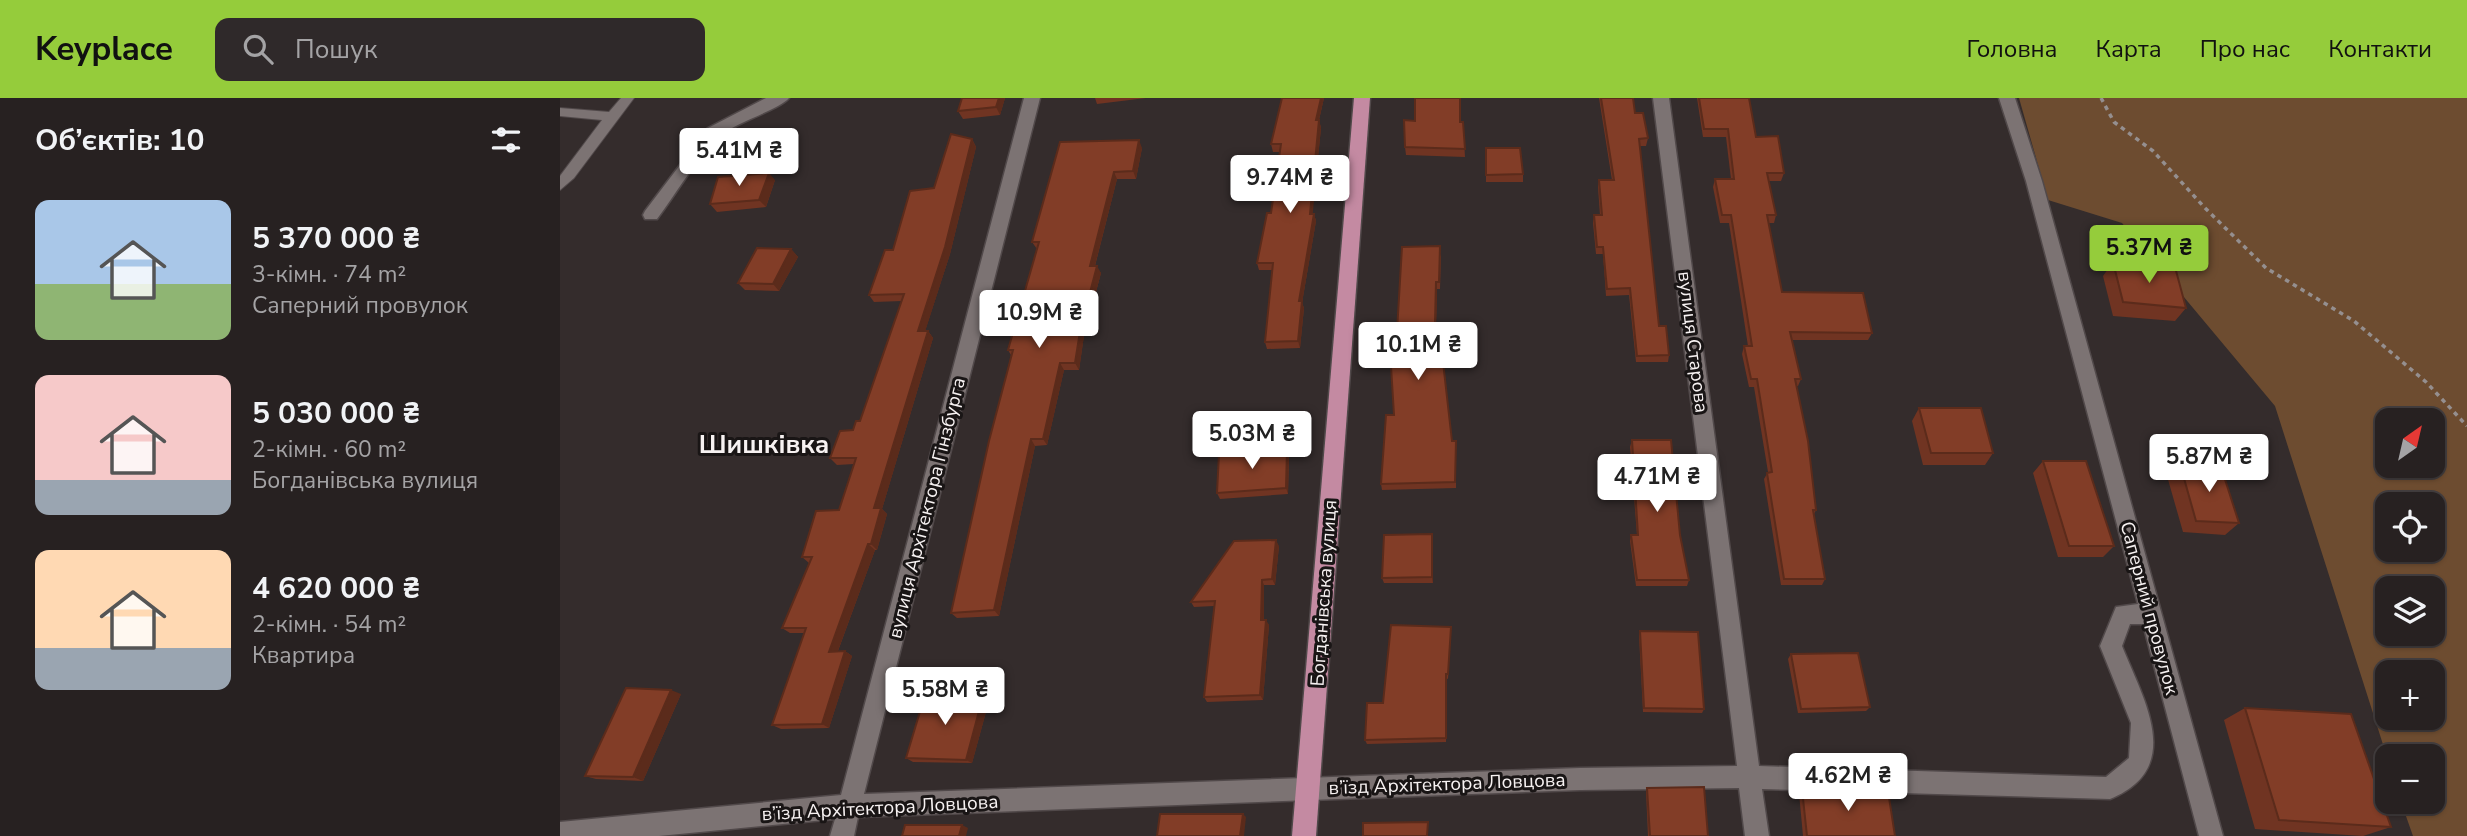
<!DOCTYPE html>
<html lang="uk">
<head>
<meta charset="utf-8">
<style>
  body { margin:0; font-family:"Nunito Sans",sans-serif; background:#2f292a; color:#f1f3f6; height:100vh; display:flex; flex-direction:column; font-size:26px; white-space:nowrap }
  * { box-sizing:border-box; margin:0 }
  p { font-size:23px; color:#a4a3a5 }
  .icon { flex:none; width:38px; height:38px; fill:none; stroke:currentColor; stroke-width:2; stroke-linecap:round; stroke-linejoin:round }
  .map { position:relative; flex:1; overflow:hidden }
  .side { display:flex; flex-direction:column; background:#272121; width:560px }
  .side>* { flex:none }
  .needle { width:46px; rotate:34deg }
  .controls { position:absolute; left:1815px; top:310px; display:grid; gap:14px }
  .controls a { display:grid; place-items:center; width:70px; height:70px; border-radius:14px; background:#272121; box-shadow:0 2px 5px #0004,0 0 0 2px #433e3f; font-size:35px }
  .price { position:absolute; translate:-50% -60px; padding:0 16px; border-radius:7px; background:#fff; color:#222; font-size:23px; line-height:46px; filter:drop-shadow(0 2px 4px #0008) }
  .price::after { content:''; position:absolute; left:50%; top:42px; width:21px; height:16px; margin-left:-10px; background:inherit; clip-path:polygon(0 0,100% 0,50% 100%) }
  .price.active { background:#95cc3b; color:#111 }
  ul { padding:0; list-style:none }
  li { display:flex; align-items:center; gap:21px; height:175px; padding:0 35px }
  li span { display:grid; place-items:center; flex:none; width:196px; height:140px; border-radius:14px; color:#555 }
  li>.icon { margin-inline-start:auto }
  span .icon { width:84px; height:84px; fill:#fffc; stroke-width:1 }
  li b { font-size:30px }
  h2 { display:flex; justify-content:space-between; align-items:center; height:84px; padding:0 35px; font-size:30px }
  header { display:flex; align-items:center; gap:42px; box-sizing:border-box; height:98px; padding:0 35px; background:#95cc3b; color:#111 }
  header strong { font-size:33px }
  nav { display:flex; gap:38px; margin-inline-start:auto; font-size:24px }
  .search { width:490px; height:63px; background:#2f292a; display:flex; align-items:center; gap:18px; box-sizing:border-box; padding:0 24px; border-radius:14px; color:#a4a3a5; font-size:26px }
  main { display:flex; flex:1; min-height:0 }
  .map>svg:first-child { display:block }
</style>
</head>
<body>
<header>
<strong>Keyplace</strong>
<div class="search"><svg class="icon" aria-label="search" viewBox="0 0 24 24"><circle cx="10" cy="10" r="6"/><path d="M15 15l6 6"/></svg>Пошук</div>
<nav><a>Головна</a><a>Карта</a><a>Про нас</a><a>Контакти</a></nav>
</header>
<main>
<section class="side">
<h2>Об’єктів: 10<svg class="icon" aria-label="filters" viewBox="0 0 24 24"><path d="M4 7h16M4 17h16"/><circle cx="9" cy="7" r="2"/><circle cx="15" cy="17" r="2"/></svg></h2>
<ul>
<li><span style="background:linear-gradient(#a9c7e8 60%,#8fb573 0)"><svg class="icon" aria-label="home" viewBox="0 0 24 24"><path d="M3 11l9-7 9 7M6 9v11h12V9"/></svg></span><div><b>5 370 000 ₴</b><p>3-кімн. · 74 m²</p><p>Саперний провулок</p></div></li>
<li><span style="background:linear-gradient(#f6c9c9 75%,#9aa5b1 0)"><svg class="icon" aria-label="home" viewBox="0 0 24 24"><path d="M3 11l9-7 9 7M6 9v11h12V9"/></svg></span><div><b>5 030 000 ₴</b><p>2-кімн. · 60 m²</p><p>Богданівська вулиця</p></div></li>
<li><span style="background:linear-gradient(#ffd9b3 70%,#9aa5b1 0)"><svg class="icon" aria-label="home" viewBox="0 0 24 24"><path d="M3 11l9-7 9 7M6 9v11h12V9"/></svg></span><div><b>4 620 000 ₴</b><p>2-кімн. · 54 m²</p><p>Квартира</p></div></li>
</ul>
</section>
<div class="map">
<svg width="1907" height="738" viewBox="0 0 1907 738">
  <rect width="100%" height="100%" fill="#342c2c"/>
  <!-- green -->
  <path fill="#6d4c30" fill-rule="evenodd" d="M 1459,0 L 1907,0 L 1907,738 L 1853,738 L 1841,704 L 1872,704 L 1872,658 L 1827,659 L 1715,308 L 1562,125 L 1488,102 ZM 1827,322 L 1872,322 L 1872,368 L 1827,368 ZM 1827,406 L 1872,406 L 1872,452 L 1827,452 ZM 1827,490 L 1872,490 L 1872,536 L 1827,536 ZM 1827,574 L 1872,574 L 1872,620 L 1827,620 Z"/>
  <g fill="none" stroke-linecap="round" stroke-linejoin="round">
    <defs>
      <path id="service" d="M 61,0 L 74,0 L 14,80 L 0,92 L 0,78 L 42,22 L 0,18 L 0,10 L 49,14 Z"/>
      <path id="minor" d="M 206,0 L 229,0 C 219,12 173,25 159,39 C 136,61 116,96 97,121 L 85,121 L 83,117 L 85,113 L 148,30 Z
        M 464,0 L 480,0 L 304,696 L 1020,670 L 1177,668 L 1093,0 L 1109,0 L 1199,668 L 1546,679 L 1569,660 L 1571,625 L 1540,548 L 1556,509 L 1578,506 L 1466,83 L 1439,0 L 1455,0 L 1482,83 L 1663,738 L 1639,738 L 1583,526 L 1570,526 L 1562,548 C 1583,601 1626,670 1550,701 L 1202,691 L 1209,738 L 1185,738 L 1179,690 L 1020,692 L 298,719 L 294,738 L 270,738 L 275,721 L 99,738 L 0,738 L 0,724 L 281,697 Z"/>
      <path id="primary" d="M 794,0 L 810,0 L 756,738 L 732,738 Z"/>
    </defs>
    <!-- service casing -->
    <use href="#service" stroke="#51494a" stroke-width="2"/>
    <!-- minor casing -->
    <use href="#minor" stroke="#51494a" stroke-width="3"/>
    <!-- primary casing -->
    <use href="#primary" stroke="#51494a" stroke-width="3"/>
    <!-- path -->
    <path stroke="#958f8f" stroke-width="3.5" stroke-dasharray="4.5 4.5" stroke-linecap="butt" d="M 1541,0 L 1554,24 L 1593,53 L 1645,110 L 1706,170 L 1794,223 L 1866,284 L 1907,328"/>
    <!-- service -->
    <use href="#service" fill="#7c7373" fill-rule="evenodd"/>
    <!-- minor -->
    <use href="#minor" fill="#7c7373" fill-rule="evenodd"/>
    <!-- primary -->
    <use href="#primary" fill="#c48aa2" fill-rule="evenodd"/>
  </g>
  <!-- wall -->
  <path fill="#703422" d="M 402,0 L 445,0 L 440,17 L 403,21 L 398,13 Z
    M 535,0 L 586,0 L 537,6 Z
    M 764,0 L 759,22 L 761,30 L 752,116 L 754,116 L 756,123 L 742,205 L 744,210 L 740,250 L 707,251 L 705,244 L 712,172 L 699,172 L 697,165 L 711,115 L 720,54 L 713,54 L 711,46 Z
    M 1039,0 L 1073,0 L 1075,15 L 1088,40 L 1086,48 L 1080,48 L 1099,228 L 1109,257 L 1108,264 L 1076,264 L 1069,197 L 1046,198 L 1043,156 L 1036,156 L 1033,125 L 1034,117 L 1040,117 L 1038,89 L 1039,82 L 1052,82 Z
    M 1137,0 L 1189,0 L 1196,39 L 1224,75 L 1221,83 L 1209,83 L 1216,117 L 1214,125 L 1208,125 L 1222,194 L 1312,235 L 1308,242 L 1232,242 L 1241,281 L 1238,288 L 1236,288 L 1256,412 L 1254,416 L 1265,481 L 1262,487 L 1221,487 L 1204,381 L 1208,374 L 1194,289 L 1189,289 L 1182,256 L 1184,248 L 1188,248 L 1169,125 L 1160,125 L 1153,89 L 1155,81 L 1171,81 L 1166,39 L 1143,39 Z
    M 900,24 L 903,24 L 905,59 L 846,57 L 845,49 Z
    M 412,41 L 416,49 L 390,156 L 365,233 L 368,233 L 373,240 L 322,411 L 327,416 L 317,452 L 315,452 L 278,553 L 285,553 L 292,558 L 269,630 L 221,631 L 212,627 L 244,535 L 230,535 L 222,530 L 249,465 L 242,459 L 279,412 L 294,366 L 277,367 L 270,360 L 300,323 L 342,203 L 314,204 L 309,197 L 333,152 Z
    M 582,50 L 576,81 L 557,81 L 535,168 L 541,175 L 532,209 L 528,210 L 519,272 L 504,272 L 487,347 L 475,348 L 439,518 L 397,520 L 391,515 L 451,257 L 448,252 L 477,151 L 472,144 Z
    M 926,50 L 963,76 L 963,84 L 926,84 Z
    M 215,82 L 206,109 L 157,114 L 150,106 Z
    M 231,151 L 238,159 L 219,193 L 185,192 L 178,185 Z
    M 881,156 L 880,191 L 877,191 L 875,264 L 892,343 L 896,349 L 896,390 L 822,392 L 821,386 L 834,317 L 835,267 Z
    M 1553,164 L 1626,210 L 1615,223 L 1553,218 L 1543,178 Z
    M 1359,310 L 1433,355 L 1425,367 L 1363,367 L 1352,323 Z
    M 1072,342 L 1120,437 L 1129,482 L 1127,488 L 1076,488 L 1070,443 L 1071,437 L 1077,437 L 1070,349 Z
    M 729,357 L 728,396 L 660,401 L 657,395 Z
    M 1483,363 L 1554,448 L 1543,459 L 1498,459 L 1473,375 Z
    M 1620,366 L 1679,425 L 1665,437 L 1623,434 L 1607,378 Z
    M 872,436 L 873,485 L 824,485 L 822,480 Z
    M 719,448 L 715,487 L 704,487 L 704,522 L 709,527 L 703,602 L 647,604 L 644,599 L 654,508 L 634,509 L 631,504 Z
    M 891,529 L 891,534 L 888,581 L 886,580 L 886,644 L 807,646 L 805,642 L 823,605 Z
    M 1080,533 L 1144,611 L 1142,615 L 1083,614 L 1079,538 Z
    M 1231,556 L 1310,609 L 1306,613 L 1238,615 L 1228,561 Z
    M 121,596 L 83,683 L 36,681 L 25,678 Z
    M 429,603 L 412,665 L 353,664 L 346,660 Z
    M 1685,610 L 1831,729 L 1803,738 L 1695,731 L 1664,622 Z
    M 1087,690 L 1148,738 L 1088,738 L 1086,694 Z
    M 1242,691 L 1335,738 L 1243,738 L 1239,695 Z"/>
  <!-- shaded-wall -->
  <path fill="#5b2b1b" d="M 439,0 L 445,0 L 440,17 L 436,9 Z
    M 761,0 L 764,0 L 757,30 L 756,22 Z
    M 759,22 L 761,30 L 752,123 L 750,116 Z
    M 412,41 L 416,49 L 390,156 L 363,240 L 358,233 Z
    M 579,42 L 582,50 L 576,81 L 573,73 Z
    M 554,74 L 557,81 L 533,175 L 530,168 Z
    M 209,75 L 215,82 L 206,109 L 199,102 Z
    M 754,116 L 756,123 L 742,205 L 744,210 L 740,250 L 738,243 L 739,203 Z
    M 231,151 L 238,159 L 219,193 L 213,186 Z
    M 537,168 L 541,175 L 532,209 L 528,202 Z
    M 876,184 L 877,191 L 875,271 L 874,264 Z
    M 525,202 L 528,210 L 519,272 L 515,265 Z
    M 368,233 L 373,240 L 322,411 L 327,416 L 317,452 L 311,446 L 314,410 Z
    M 500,265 L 504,272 L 487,347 L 483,341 Z
    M 471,341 L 475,348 L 439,518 L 434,512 Z
    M 727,351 L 729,357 L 728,396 L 726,390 Z
    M 872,436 L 873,441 L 873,485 L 872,479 Z
    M 716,442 L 719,448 L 715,487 L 712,481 Z
    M 308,446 L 315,452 L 276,558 L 269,554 Z
    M 702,482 L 704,487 L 704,527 L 701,522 Z
    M 706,522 L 709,527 L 703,602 L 700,597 Z
    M 285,553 L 292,558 L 269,630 L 262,626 Z
    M 111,592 L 121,596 L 83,683 L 73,679 Z
    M 423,598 L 429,603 L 412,665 L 406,662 Z
    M 683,716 L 686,719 L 684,738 L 680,738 Z
    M 402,727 L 408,730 L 406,738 L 399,738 Z"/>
  <!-- building -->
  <path fill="#823d27" stroke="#5b2b1b" stroke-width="2" d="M 402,0 L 439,0 L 436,9 L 398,13 Z
    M 722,0 L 761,0 L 756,22 L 759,22 L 750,116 L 754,116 L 739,203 L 742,203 L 738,243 L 705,244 L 713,165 L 697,165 L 707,115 L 711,115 L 721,46 L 711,46 Z
    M 855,0 L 900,0 L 900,24 L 903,24 L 905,51 L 845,49 L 844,22 L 855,23 Z
    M 1041,0 L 1073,0 L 1075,15 L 1083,15 L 1088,40 L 1079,41 L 1086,105 L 1099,228 L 1106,228 L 1109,257 L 1077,258 L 1070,190 L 1047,191 L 1043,149 L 1037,149 L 1034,117 L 1042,117 L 1039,82 L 1054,82 Z
    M 1139,0 L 1189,0 L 1196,39 L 1218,38 L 1224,75 L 1207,75 L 1216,117 L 1207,117 L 1222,194 L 1303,195 L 1312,235 L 1230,234 L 1241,281 L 1235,281 L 1248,343 L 1256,412 L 1253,412 L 1265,481 L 1224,481 L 1207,375 L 1212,374 L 1197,281 L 1191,281 L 1184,248 L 1192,248 L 1171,117 L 1162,117 L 1155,81 L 1174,81 L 1168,31 L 1144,31 Z
    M 391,36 L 412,41 L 385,149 L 358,233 L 368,233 L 314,410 L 321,410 L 311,446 L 308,446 L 269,554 L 285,553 L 262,626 L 212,627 L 246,530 L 222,530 L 252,459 L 242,459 L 256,413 L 279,412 L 296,360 L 270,360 L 280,333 L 293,332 L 296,323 L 300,323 L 344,196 L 309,197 L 325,152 L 333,152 L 350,93 L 374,90 Z
    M 579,42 L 573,73 L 554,74 L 530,168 L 537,168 L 528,202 L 525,202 L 515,265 L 500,265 L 483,341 L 471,341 L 434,512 L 391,515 L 429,343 L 453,252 L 448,252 L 479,144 L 472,144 L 500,44 Z
    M 926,50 L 960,50 L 963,76 L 926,77 Z
    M 209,75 L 199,102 L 150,106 L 158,79 Z
    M 880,148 L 879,184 L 876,184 L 874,264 L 883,264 L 892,343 L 896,343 L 895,384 L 821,386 L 826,317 L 834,317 L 831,268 L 835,267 L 842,149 Z
    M 197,150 L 231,151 L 213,186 L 178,185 Z
    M 1553,164 L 1615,169 L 1626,210 L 1563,204 Z
    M 1359,310 L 1421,310 L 1433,355 L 1371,355 Z
    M 1072,342 L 1111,342 L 1120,437 L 1129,482 L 1077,482 L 1071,437 L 1078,437 Z
    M 727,351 L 726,390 L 657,395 L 659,356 Z
    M 1483,363 L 1526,363 L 1554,448 L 1509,448 Z
    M 1620,366 L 1661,369 L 1679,425 L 1636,423 Z
    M 872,436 L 872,479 L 822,480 L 824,437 Z
    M 716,442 L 712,481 L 702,482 L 701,522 L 706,522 L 700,597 L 644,599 L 655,503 L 631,504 L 674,443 Z
    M 831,527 L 891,529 L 888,576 L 886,576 L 886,640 L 805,642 L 807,605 L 823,605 Z
    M 1080,533 L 1138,534 L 1144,611 L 1084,610 Z
    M 1298,555 L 1310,609 L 1241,611 L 1231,556 Z
    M 66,590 L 111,592 L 73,679 L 25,678 Z
    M 365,597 L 423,598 L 406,662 L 346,660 Z
    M 1685,610 L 1791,616 L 1831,729 L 1719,722 Z
    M 1144,689 L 1148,738 L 1090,738 L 1087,690 Z
    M 1242,691 L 1328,693 L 1335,738 L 1247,738 Z
    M 600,716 L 683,716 L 680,738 L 597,738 Z
    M 868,724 L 867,738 L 803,738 L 803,725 Z
    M 345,727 L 402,727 L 399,738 L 342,738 Z"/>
  <g text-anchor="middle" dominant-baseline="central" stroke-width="6" stroke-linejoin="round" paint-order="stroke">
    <!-- street labels -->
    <g font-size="19" fill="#f7f2f2" stroke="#191515">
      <text transform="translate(1133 244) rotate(83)">вулиця Старова</text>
      <text transform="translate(367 410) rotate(-76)">вулиця Архітектора Гінзбурга</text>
      <text transform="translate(764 495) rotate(-86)">Богданівська вулиця</text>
      <text transform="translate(1589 510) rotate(75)">Саперний провулок</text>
      <text transform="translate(887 686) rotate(-2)">в’їзд Архітектора Ловцова</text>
      <text transform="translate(320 710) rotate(-3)">в’їзд Архітектора Ловцова</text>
    </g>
    <!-- district labels -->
    <g font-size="26" font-weight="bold" fill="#f7f2f2" stroke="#191515">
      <text x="204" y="346">Шишківка</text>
    </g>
  </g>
</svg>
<div class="controls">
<a><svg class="needle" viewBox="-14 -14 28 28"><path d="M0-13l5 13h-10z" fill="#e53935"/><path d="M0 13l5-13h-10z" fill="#a4a3a5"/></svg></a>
<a><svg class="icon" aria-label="locate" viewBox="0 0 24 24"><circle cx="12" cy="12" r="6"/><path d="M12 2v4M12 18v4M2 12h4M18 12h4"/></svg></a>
<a><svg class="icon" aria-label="layers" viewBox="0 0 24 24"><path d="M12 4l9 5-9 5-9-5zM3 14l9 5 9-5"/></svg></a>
<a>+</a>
<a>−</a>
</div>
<b class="price" style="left:179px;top:90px">5.41M ₴</b>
<b class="price" style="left:730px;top:117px">9.74M ₴</b>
<b class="price active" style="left:1589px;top:187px">5.37M ₴</b>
<b class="price" style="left:479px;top:252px">10.9M ₴</b>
<b class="price" style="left:858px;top:284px">10.1M ₴</b>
<b class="price" style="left:692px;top:373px">5.03M ₴</b>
<b class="price" style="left:1649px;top:396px">5.87M ₴</b>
<b class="price" style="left:1097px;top:416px">4.71M ₴</b>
<b class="price" style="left:385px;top:629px">5.58M ₴</b>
<b class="price" style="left:1288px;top:715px">4.62M ₴</b>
</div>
</main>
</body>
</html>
